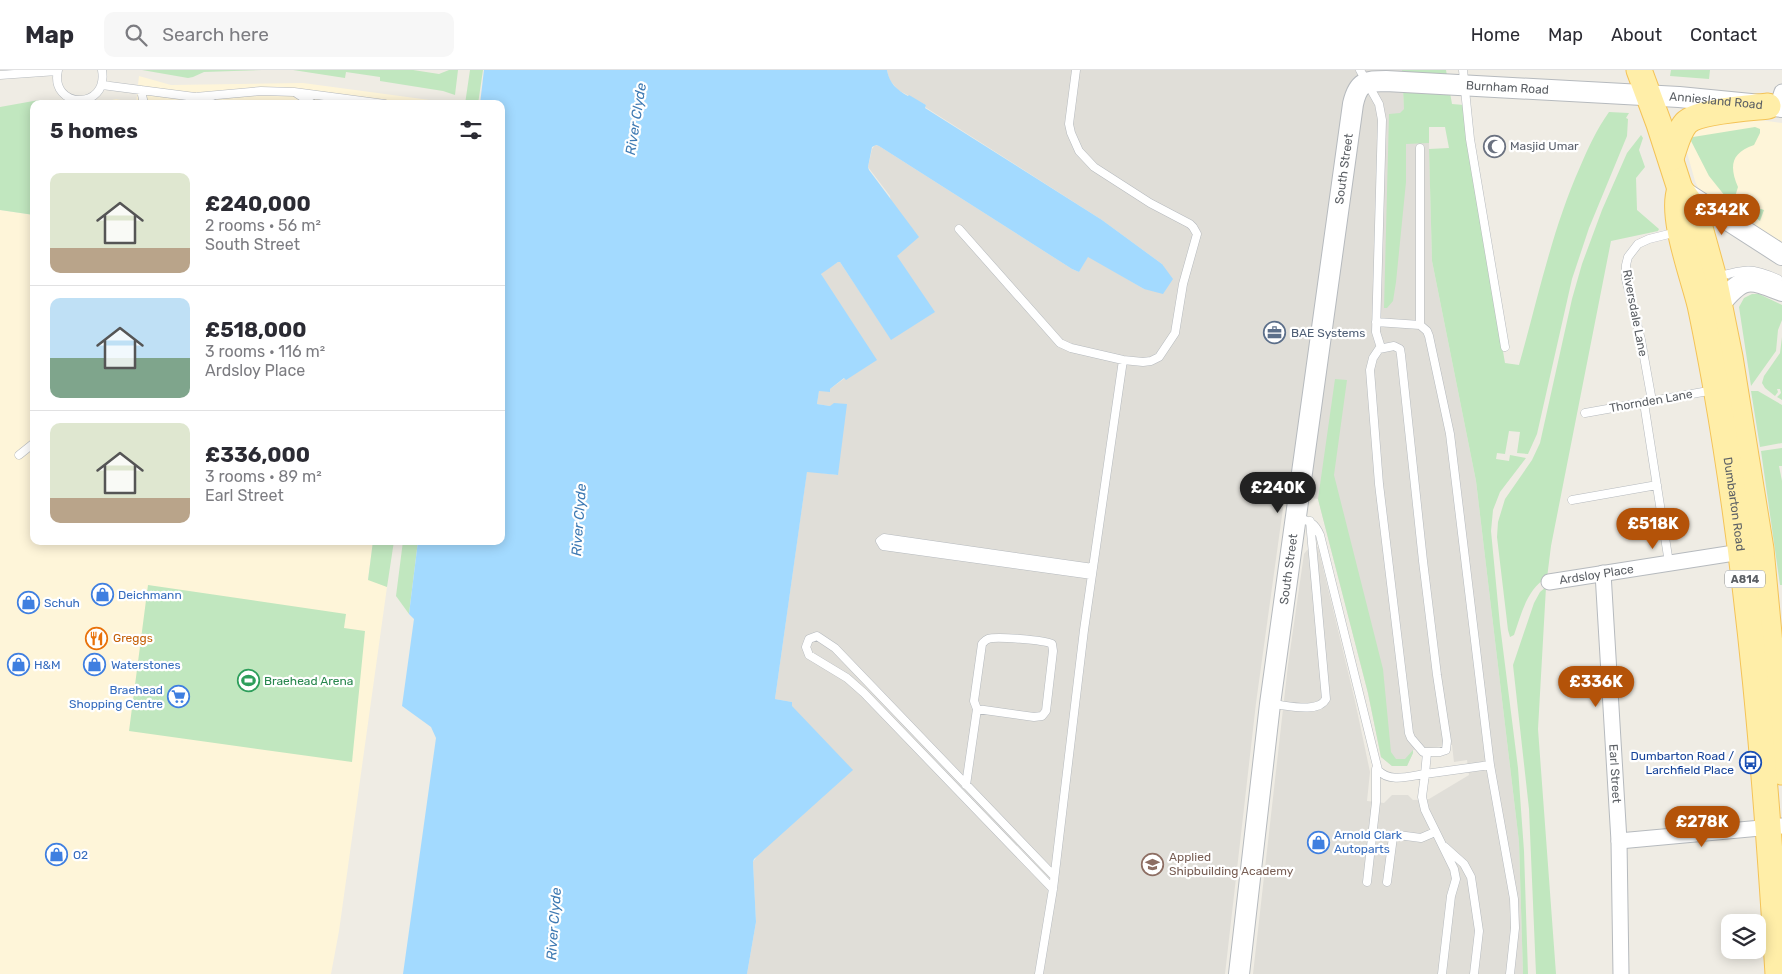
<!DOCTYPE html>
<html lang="en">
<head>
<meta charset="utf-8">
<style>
  body { margin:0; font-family:Rubik,sans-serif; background:#f7f7f7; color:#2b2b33; height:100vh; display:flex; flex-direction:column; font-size:19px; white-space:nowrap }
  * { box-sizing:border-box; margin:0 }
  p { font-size:16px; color:#7c7c81 }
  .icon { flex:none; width:28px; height:28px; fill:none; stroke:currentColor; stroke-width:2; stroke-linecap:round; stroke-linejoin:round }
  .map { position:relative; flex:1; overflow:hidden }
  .side { position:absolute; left:30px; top:30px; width:475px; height:445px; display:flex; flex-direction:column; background:#fff; border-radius:10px; box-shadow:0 2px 12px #0003 }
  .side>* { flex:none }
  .controls { position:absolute; left:1721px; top:844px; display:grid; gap:10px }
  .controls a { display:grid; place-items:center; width:45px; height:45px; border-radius:10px; background:#fff; box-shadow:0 2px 12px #0003; font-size:25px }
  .price { position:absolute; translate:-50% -42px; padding:0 11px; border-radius:18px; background:#b45309; color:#fff; font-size:16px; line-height:32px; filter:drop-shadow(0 1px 2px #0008) }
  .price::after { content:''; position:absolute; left:50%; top:30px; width:15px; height:11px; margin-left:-8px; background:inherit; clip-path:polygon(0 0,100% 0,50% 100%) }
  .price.on { background:#222; color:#fff }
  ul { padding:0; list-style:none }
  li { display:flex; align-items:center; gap:15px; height:125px; padding:0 20px }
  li+li { border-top:1px solid #e1e1e2 }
  li span { display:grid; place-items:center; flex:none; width:140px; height:100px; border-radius:10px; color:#555 }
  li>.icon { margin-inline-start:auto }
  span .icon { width:60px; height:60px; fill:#fffc; stroke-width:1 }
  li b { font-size:21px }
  h2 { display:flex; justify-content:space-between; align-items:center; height:60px; padding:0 20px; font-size:21px }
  header { display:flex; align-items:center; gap:30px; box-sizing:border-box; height:70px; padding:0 25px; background:#fff; border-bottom:1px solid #e1e1e2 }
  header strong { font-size:24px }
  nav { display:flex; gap:28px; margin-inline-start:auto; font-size:18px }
  .search { width:350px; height:45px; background:#f7f7f7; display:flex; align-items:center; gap:12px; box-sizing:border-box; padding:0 18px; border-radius:10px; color:#7c7c81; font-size:19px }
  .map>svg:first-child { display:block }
</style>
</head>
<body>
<header>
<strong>Map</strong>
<div class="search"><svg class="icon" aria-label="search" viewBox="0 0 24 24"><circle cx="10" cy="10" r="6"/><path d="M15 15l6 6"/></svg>Search here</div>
<nav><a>Home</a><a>Map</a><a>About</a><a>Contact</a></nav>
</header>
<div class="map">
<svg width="1782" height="904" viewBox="0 0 1782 904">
  <rect width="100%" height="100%" fill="#efece4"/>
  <!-- commercial -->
  <path fill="#fef5d9" d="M 139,6 L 171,15 L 303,13 L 437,31 L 437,34 L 102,34 L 104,32 L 116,29 L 136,33 Z
    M 1753,49 L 1782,53 L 1782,176 L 1738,144 L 1726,140 L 1698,118 L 1695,111 L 1686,79 L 1692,56 Z
    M 0,140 L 34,145 L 34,471 L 373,471 L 368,509 L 387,517 L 339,861 L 331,904 L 0,904 Z"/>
  <!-- industrial -->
  <path fill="#e0ded8" d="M 887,0 L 1402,0 L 1406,73 L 1429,73 L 1432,191 L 1476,411 L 1519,772 L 1523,904 L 1253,904 L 1288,595 L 1304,484 L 1307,480 L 1312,477 L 1318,477 L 1355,631 L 1370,702 L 1367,731 L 1384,733 L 1392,725 L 1408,725 L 1413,730 L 1429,729 L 1469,705 L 1467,690 L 1454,692 L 1452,675 L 1413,680 L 1413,683 L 1407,696 L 1392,696 L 1381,687 L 1368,623 L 1318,429 L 1285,424 L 1256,633 L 1225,904 L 747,904 L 756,852 L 753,792 L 757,786 L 792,636 L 792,632 L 775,629 L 807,401 L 837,405 L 830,336 L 817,334 L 819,320 L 830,319 L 845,308 L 821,203 L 838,192 L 840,192 L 891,269 L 897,186 L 890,126 L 868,97 L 872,79 L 875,75 L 879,76 L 1072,199 L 1079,202 L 1088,186 L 1144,219 L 1162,194 L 1102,150 L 925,37 L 926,35 L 898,20 L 889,9 Z"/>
  <!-- green -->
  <path fill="#c1e7bf" d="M 142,0 L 262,0 L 204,2 L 193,7 L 188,8 Z
    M 293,0 L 413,0 L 439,4 L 449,0 L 458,0 L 455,25 L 443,21 L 380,11 L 380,7 L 346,2 L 345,8 Z
    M 470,0 L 483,0 L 478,34 L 465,34 Z
    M 1402,0 L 1446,0 L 1452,34 L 1464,35 L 1467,69 L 1505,293 L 1519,295 C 1538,228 1552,160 1580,97 C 1588,78 1597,59 1609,42 L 1629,43 L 1626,48 L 1628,49 L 1627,66 L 1589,158 L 1572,209 L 1537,364 L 1528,384 L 1517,383 L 1520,362 L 1509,361 L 1505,384 L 1497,383 L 1496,389 L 1509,391 L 1510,385 L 1526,388 L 1500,422 L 1493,440 L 1491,461 L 1500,555 L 1518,698 L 1524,781 L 1528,904 L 1523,904 L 1519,772 L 1476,411 L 1432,191 L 1429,79 L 1449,78 L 1445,57 L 1429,57 L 1429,73 L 1406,74 L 1406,112 L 1396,212 L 1393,231 L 1387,238 L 1384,238 L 1389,44 L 1400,43 L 1404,39 Z
    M 1671,0 L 1710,0 L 1709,9 L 1670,6 Z
    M 39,30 L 55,34 L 34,34 L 34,145 L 0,140 L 0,37 Z
    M 1755,57 L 1760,59 L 1760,63 L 1754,75 C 1731,83 1729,96 1738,117 L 1734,130 L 1729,131 L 1709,106 L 1690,69 L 1693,67 Z
    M 1641,65 L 1643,68 L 1639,80 L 1645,97 L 1636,108 L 1637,140 L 1659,159 L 1658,161 L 1611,171 L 1551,476 L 1547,508 C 1527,518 1521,545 1514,565 L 1510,567 L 1508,560 L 1497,467 L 1498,452 L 1505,429 L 1532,390 L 1540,373 L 1572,229 L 1582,194 L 1602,140 L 1627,83 Z
    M 1743,133 L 1764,140 L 1760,151 L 1742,136 Z
    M 1752,224 L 1759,224 L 1782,235 L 1782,250 L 1778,260 L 1776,281 L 1751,316 L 1739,237 L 1744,228 Z
    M 1782,267 L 1782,330 L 1777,327 L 1781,323 L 1780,319 L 1777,319 L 1778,322 L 1775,326 L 1765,318 L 1762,313 L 1764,306 L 1780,283 Z
    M 1335,309 L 1347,310 L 1334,405 L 1383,599 L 1391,682 L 1396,689 L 1405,689 L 1413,680 L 1413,683 L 1407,696 L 1392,696 L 1381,687 L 1368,623 L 1318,429 Z
    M 1751,321 L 1758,321 L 1782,335 L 1782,373 L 1760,377 Z
    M 1782,378 L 1782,396 L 1779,396 L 1782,411 L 1782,515 L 1780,515 L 1761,381 Z
    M 373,471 L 394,471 L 387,517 L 368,510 Z
    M 403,471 L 418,471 L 409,544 L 396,526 Z
    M 148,515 L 346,544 L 344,558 L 365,561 L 352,692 L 129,661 Z
    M 1546,517 L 1538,659 L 1556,904 L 1536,904 L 1529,739 L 1513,595 L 1534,533 L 1540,522 Z"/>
  <!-- water -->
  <path fill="#a3daff" d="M 484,0 L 887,0 C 889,13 897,20 908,26 L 909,25 L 926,35 L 925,38 L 1102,150 L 1162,194 L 1173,209 L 1163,224 L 1144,219 L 1088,187 L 1079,202 L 1072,199 L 879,76 L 876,75 L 872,77 L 868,97 L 869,100 L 919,167 L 897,186 L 935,242 L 891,270 L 840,192 L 838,192 L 821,204 L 877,290 L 846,310 L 844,308 L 830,319 L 830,322 L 819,321 L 817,334 L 830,336 L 834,333 L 847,334 L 838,405 L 807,402 L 775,629 L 792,632 L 792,636 L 853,700 L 754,789 L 753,792 L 756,852 L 747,904 L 403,904 L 436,668 L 431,657 L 402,636 L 414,549 L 409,544 L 418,471 L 501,471 L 501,34 L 480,34 Z"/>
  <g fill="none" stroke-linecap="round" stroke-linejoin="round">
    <defs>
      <path id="service" d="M 58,0 C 49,39 109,41 102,0
        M 1360,0 L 1379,34 L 1382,50 L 1376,262 L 1381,278
        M 1463,0 L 1470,69 L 1505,277
        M 0,5 L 57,1
        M 102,15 L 195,27 L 261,21 L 294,22 L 385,34
        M 141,20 L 144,34
        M 296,23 L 313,34
        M 197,27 L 214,34
        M 959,159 L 1060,273 L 1071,278 L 1123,290 L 1143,292 L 1151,291 L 1159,287 L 1175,263 L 1183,214 L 1197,164 L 1193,157 L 1190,154 L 1150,133 L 1094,97 L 1079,81 L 1071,63 L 1069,54 L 1076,0
        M 1717,207 C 1745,199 1751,197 1778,209
        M 1376,252 L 1420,255 L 1420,78
        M 1420,255 L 1427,261 L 1429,266 L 1450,364 L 1490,695 L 1514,829 L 1515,858 L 1510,904
        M 1394,276 L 1400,279 L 1401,285 L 1423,491 L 1437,605 L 1447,671 L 1446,680 L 1440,682 L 1423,682 L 1411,668 L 1409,663 L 1379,414 L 1370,300 L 1373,288 L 1379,279 Z
        M 1652,331 L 1641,270 L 1626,209 L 1626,195 L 1628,187 L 1638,174 L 1649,169 L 1677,162
        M 1644,333 L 1669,493
        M 1585,343 L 1714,320
        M 19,385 L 34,373
        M 1572,430 L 1657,415
        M 1296,448 C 1309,450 1315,453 1320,465 L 1378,700 C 1389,713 1410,706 1425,704 L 1427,683
        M 1092,505 L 883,476 L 880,471 L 884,468 L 1093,498
        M 1272,634 C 1286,635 1318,644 1326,629 L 1310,451
        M 966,715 L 977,639 L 974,631 L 982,574 C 984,572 985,570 988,569 C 995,566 1045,570 1052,574 L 1053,581 L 1046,641 L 1042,646 L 1034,647 L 977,639
        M 1445,777 L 1464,794 L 1471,807 L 1479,861 L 1474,904
        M 1367,812 L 1376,732 L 1376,699
        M 1387,812 L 1393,767 L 1398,765 L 1421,768 L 1435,762
        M 1053,819 L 864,623 L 847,608 L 809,585 L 806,577 L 809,569 L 817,566 L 835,578 L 1054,806
        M 1039,904 L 1053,819 L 1084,560 L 1123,290
        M 1442,904 L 1451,826 L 1456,809 L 1454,799 L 1425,740 L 1422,727 L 1425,704 L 1490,695"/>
      <g id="minor">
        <path d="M 1777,37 L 1782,22"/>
        <path id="s1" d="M 1603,503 L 1619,771 L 1621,904"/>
        <path id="s2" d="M 1549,512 L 1747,481"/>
        <path d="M 1619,771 L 1782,756"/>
      </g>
      <g id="tertiary">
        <path d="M 1681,120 L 1782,185"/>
        <path d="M 1720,234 C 1744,205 1749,208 1782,221"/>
        <path id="s3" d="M 1239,904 L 1270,634 L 1353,34 C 1358,12 1365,11 1386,11 L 1679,27 L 1782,37"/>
      </g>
      <g id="primary">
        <path d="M 1639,0 L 1659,54 L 1680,119 L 1691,134 L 1701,161 L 1714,208 L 1730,287 L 1761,479 L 1782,702"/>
        <path d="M 1671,88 C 1675,77 1678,62 1686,53 C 1697,41 1750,38 1768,36"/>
        <path id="s4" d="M 1680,119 C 1670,146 1693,206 1700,235 C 1706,263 1711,290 1716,318 C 1750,511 1766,708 1778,904"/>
      </g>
    </defs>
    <!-- service casing -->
    <use href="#service" stroke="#b6babe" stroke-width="9"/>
    <!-- minor casing -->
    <use href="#minor" stroke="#b6babe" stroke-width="17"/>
    <!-- tertiary casing -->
    <use href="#tertiary" stroke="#b6babe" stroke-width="22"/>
    <!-- primary casing -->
    <use href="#primary" stroke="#f4c357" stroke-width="27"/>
    <!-- service -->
    <use href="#service" stroke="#fff" stroke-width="8"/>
    <!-- minor -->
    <use href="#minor" stroke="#fff" stroke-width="15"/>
    <!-- tertiary -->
    <use href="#tertiary" stroke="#fff" stroke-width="20"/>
    <!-- primary -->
    <use href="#primary" stroke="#ffeea8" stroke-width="25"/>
  </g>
  <!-- icons -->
  <defs>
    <symbol id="mosque-ring" viewBox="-11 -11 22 22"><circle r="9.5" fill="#fff" stroke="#6b7280" stroke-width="1.5"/><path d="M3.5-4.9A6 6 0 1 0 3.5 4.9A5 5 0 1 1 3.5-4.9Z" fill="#6b7280"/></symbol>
    <symbol id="office-ring" viewBox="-11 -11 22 22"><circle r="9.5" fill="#fff" stroke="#5c6f8a" stroke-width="1.5"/><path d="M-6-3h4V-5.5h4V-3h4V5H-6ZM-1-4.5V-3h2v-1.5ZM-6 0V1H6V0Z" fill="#5c6f8a"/></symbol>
    <symbol id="shop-ring" viewBox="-11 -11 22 22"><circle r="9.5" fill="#fff" stroke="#3f7fe0" stroke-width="1.5"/><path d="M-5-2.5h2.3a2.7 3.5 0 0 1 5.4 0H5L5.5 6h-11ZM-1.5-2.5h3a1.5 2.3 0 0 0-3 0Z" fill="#3f7fe0"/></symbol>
    <symbol id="restaurant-ring" viewBox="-11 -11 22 22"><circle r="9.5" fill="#fff" stroke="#e8710a" stroke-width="1.5"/><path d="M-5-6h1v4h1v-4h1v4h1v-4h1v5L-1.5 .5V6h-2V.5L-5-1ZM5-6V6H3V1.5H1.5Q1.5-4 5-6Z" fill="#e8710a"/></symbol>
    <symbol id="stadium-ring" viewBox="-11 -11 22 22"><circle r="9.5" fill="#fff" stroke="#2e9e5b" stroke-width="1.5"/><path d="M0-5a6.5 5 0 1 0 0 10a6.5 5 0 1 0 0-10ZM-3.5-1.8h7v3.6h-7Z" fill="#2e9e5b"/></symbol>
    <symbol id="supermarket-ring" viewBox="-11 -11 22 22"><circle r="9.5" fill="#fff" stroke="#3f7fe0" stroke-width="1.5"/><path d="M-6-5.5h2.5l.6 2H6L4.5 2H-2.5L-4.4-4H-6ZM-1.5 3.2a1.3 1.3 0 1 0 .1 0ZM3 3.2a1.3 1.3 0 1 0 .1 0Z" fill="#3f7fe0"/></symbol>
    <symbol id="bus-ring" viewBox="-11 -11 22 22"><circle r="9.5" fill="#fff" stroke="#1a4fb4" stroke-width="1.5"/><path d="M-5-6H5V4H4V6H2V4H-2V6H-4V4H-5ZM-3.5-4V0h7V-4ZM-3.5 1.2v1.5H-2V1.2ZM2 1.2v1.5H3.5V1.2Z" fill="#1a4fb4"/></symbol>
    <symbol id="university-ring" viewBox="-11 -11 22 22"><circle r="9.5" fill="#fff" stroke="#8d6e63" stroke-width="1.5"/><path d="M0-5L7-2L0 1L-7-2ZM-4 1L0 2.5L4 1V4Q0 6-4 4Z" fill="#8d6e63"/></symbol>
  </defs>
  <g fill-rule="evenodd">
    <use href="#mosque-ring" x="1482" y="64" width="25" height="25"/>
    <use href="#office-ring" x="1262" y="250" width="25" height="25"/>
    <use href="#shop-ring" x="90" y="512" width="25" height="25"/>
    <use href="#shop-ring" x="16" y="520" width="25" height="25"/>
    <use href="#restaurant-ring" x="84" y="556" width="25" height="25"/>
    <use href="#shop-ring" x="6" y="582" width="25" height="25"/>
    <use href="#shop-ring" x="82" y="582" width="25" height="25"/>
    <use href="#stadium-ring" x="236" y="598" width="25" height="25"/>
    <use href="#supermarket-ring" x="166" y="614" width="25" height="25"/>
    <use href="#bus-ring" x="1738" y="680" width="25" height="25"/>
    <use href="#shop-ring" x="1306" y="760" width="25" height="25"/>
    <use href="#shop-ring" x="44" y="772" width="25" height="25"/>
    <use href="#university-ring" x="1140" y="782" width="25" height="25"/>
  </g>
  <g text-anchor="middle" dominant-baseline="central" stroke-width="4.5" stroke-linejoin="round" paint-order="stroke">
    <!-- shield labels -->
    <rect fill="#fff" stroke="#8d9093" stroke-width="1" x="1725" y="500.5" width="40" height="17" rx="4"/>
    <g font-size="11" font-weight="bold" fill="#5c6065">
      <text x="1745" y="509">A814</text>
    </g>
    <!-- street labels -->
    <g font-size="12" fill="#5c6065" stroke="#fff">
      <text stroke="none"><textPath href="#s3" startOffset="1045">Burnham Road</textPath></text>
      <text stroke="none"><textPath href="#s3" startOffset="1254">Anniesland Road</textPath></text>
      <text stroke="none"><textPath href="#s3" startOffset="812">South Street</textPath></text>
      <text transform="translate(1635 243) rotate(79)">Riversdale Lane</text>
      <text transform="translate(1651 331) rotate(-10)">Thornden Lane</text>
      <text stroke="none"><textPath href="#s4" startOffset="321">Dumbarton Road</textPath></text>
      <text stroke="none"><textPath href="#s3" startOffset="408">South Street</textPath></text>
      <text stroke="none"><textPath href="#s2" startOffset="48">Ardsloy Place</textPath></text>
      <text stroke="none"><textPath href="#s1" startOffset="201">Earl Street</textPath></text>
    </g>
    <!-- worship labels -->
    <g font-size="12" fill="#5b616d" stroke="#fff" text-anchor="start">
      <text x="1510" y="76">Masjid Umar</text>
    </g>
    <!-- service labels -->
    <g font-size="12" fill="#4e5e75" stroke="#fff" text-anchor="start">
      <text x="1291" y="263">BAE Systems</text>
    </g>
    <!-- shop labels -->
    <g font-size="12" fill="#366cbe" stroke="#fff" text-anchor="start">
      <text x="118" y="525">Deichmann</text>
      <text x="44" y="533">Schuh</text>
      <text x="34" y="595">H&amp;M</text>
      <text x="111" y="595">Waterstones</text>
      <text x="163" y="620" text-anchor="end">Braehead<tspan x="163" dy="14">Shopping Centre</tspan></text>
      <text x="1334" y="765">Arnold Clark<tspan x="1334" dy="14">Autoparts</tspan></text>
      <text x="73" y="785">O2</text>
    </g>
    <!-- food labels -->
    <g font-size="12" fill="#c56008" stroke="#fff" text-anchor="start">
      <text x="113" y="568">Greggs</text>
    </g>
    <!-- leisure labels -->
    <g font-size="12" fill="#27864d" stroke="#fff" text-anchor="start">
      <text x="264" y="611">Braehead Arena</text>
    </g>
    <!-- transit labels -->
    <g font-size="12" fill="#164399" stroke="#fff" text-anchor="end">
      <text x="1734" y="686">Dumbarton Road /<tspan x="1734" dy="14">Larchfield Place</tspan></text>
    </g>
    <!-- education labels -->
    <g font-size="12" fill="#785e54" stroke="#fff" text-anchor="start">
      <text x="1169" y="787">Applied<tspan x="1169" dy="14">Shipbuilding Academy</tspan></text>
    </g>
    <!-- water labels -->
    <g font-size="14" font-style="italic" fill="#3e7ab3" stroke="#fff">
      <text transform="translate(636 49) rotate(-81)">River Clyde</text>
      <text transform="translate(579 450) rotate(-86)">River Clyde</text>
      <text transform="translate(554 854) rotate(-86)">River Clyde</text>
    </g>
  </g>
</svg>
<div class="controls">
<a><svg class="icon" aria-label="layers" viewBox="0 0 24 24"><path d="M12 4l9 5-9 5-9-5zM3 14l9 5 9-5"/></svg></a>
</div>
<b class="price" style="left:1722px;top:166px">£342K</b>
<b class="price on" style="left:1278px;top:444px">£240K</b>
<b class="price" style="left:1653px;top:480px">£518K</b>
<b class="price" style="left:1596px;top:638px">£336K</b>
<b class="price" style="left:1702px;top:778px">£278K</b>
<section class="side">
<h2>5 homes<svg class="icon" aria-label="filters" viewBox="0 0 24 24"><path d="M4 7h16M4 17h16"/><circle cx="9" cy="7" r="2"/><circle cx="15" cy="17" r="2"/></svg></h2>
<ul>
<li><span style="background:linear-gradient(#dfe7d0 75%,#b9a48a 0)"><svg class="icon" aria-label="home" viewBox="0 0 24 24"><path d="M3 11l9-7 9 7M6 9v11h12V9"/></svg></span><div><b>£240,000</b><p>2 rooms · 56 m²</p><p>South Street</p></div></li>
<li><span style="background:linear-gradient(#bfe0f5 60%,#7fa58c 0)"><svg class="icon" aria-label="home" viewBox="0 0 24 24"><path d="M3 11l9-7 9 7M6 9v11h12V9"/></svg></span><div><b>£518,000</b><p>3 rooms · 116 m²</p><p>Ardsloy Place</p></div></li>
<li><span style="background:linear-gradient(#dfe7d0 75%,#b9a48a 0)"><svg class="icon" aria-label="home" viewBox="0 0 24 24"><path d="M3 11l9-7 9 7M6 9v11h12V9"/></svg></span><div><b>£336,000</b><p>3 rooms · 89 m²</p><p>Earl Street</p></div></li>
</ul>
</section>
</div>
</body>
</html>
